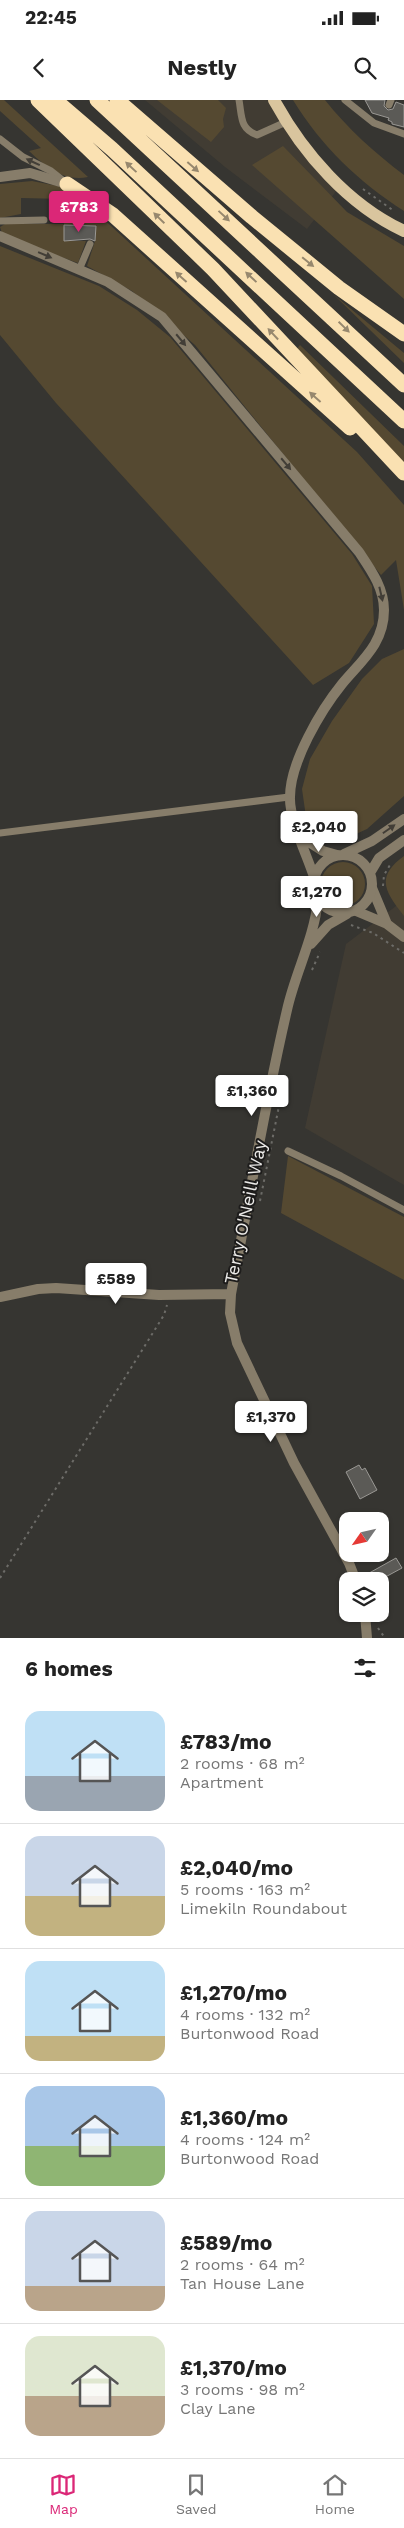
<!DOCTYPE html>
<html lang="en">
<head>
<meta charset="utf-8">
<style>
  body { margin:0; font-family:"Work Sans",sans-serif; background:#f6f6f6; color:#222; height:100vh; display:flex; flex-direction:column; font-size:19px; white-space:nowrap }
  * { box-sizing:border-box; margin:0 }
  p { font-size:16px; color:#767676 }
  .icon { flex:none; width:28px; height:28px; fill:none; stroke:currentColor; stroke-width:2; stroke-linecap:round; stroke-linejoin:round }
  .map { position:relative; height:1538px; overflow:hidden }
  .sheet { display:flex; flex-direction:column; background:#fff; flex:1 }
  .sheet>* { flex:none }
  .needle { width:32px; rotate:236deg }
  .tools { position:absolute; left:339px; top:1412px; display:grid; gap:10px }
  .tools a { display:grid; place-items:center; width:50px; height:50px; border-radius:10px; background:#fff; box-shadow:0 1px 4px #0004; font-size:25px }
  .price { position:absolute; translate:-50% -42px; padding:0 11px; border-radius:5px; background:#fff; color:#222; font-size:16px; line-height:32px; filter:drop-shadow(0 1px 2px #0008) }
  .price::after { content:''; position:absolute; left:50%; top:30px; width:15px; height:11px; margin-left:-8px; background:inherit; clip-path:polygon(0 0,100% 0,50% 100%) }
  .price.on { background:#db2777; color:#fff }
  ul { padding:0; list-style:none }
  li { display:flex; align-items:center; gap:15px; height:125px; padding:0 25px }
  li+li { border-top:1px solid #e0e0e0 }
  li span { display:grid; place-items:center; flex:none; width:140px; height:100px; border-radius:15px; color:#555 }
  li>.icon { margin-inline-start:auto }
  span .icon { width:60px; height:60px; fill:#fffc; stroke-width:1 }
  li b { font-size:21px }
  h2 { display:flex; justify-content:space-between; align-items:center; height:60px; padding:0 25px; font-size:21px }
  .status { display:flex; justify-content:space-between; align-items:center; height:35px; padding:0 25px; background:#fff; direction:ltr }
  .status svg { height:14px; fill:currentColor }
  header { display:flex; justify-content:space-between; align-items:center; height:65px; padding:0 25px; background:#fff; font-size:22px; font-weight:700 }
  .dock { display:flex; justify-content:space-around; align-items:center; height:70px; border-top:1px solid #e0e0e0; background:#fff; font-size:14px; color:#767676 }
  .dock a { display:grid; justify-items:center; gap:2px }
  .dock .on { color:#db2777 }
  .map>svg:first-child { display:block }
</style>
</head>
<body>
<div class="status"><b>22:45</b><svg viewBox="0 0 49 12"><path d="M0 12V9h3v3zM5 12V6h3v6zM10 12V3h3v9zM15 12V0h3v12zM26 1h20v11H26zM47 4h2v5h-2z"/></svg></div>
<header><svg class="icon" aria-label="back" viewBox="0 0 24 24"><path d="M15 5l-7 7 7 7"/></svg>Nestly<svg class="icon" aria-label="search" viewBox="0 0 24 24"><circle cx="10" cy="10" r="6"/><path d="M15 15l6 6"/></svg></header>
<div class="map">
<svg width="404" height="1538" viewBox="0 0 404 1538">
  <rect width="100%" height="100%" fill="#363531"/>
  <!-- built -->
  <path fill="#413c33" d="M 145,0 L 271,0 L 337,90 L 307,129 L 225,67 Z
    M 404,800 L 404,1085 L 305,1028 L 346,844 Z"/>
  <!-- green -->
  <path fill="#554931" d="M 0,0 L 4,0 L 88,77 C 64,82 46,67 29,51 L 41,48 L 0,11 Z
    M 157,0 L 218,0 L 226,8 L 223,19 L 224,27 L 211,42 Z
    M 293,0 L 325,0 C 348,29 375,53 404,75 L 404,111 C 359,82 321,46 293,0 Z
    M 283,46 L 347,112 L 404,146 L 404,199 L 252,65 Z
    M 32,81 L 63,87 L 86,103 L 357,352 L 404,405 L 404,510 L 396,460 L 381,475 L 195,245 L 132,191 L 87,166 L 95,141 L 96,126 L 64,125 L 65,141 L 86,141 L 78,163 L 3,136 L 0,127 L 5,124 L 64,124 L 64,99 L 21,98 L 21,114 L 0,118 L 0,84 Z
    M 0,146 L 99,186 L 137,210 L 170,237 L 352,454 L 372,486 L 374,524 L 349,563 L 313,585 L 56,303 L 0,235 Z
    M 333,194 L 404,253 L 404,263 Z
    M 300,245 L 404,346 L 404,366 L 296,250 Z
    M 404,549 L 404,696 L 367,729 L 336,743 L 319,736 L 307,724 L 302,689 L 310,659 L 332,621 L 362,579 L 382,559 Z
    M 404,756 L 404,816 C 385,792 375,777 404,756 Z
    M321 784a22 22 0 1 1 44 0a22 22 0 1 1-44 0Z
    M 288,1056 L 404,1117 L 404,1180 L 281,1113 Z"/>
  <!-- building -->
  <path fill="#5b5a56" stroke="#9a9894" d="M 365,0 L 385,0 L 384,6 L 388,10 L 393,9 L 396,2 L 404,5 L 404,27 L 392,24 L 392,22 L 388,20 L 389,18 L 372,13 Z
    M 64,125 L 96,126 L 95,141 L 90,139 L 64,141 Z
    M 359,1365 L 362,1370 L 365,1368 L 377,1390 L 360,1399 L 346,1372 Z
    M 396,1458 L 402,1468 L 378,1481 L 363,1481 L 362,1477 Z"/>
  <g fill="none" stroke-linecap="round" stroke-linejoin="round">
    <!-- path -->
    <path stroke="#6d6c68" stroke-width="2" stroke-dasharray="2.5 4" stroke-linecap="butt" d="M 363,89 L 394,111
      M 383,786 L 384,775 L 390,765
      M 351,825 L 373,833 L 404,853
      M 312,870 L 320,852
      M 260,1101 L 281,996
      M 0,1478 L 164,1215 L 167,1205
      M 378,1528 L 385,1538"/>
    <!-- service -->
    <path stroke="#877d6a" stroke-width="7" d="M 239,0 C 242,17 240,29 257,35 L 286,22
      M 345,0 L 374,23 L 404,34
      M 389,5 L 391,0
      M 0,39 L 23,57 L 51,71 L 65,82
      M 0,121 L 44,120
      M 79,170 L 90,144
      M 0,733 L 289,697
      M 288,1051 L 341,1076 L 404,1110"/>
    <!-- minor -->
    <path stroke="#877d6a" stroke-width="10" d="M 0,77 L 30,73 L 67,84
      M 0,136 L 108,182 L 162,217 L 359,452 C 371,470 384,488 384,510 C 384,544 361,561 342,584 C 321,610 290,662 290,697 C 289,719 307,755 314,777
      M 301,737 L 323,751 L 337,755
      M 372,788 L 387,824
      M 356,811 L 387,824 L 404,837"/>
    <!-- tertiary -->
    <path stroke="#877d6a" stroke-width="10" d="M 344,754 L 372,741 L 404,719
      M314 784a29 29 0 1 1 58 0a29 29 0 1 1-58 0Z
      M 370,773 L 379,758 L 404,740
      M 318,800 C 314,839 295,873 287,910 C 265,1004 249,1099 231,1194 L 230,1213 L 237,1243 L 294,1363 L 349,1463 L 356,1481
      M 311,844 L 328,825 L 347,814
      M 0,1197 L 38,1189 L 56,1188 L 159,1195 L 231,1194
      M 365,1514 L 367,1538"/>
    <!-- primary -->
    <path stroke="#d9c59e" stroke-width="12" d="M 274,0 C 303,53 348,105 404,131"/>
    <!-- motorway -->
    <path stroke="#fae1b2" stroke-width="15" d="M 38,0 L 213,169 L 404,373
      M 55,0 L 112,49 L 404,321
      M 97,0 L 404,285
      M 117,0 L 252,117 L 339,188 L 404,234
      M 67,84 L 113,115 L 350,328"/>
  </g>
  <!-- one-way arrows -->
  <defs><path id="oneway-solid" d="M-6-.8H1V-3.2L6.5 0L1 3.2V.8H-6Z" transform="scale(1.25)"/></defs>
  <g fill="#423e37">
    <use href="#oneway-solid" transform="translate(33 62) rotate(-155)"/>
    <use href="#oneway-solid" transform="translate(45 155) rotate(23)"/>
    <use href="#oneway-solid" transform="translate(181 240) rotate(50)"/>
    <use href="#oneway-solid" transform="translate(286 364) rotate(50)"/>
    <use href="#oneway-solid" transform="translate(381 494) rotate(77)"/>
    <use href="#oneway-solid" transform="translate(389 729) rotate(-35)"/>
  </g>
  <g fill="#97886e">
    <use href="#oneway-solid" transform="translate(131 67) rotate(-137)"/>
    <use href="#oneway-solid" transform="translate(193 67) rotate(41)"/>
    <use href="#oneway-solid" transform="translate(224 116) rotate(43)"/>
    <use href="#oneway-solid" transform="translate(159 118) rotate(-136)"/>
    <use href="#oneway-solid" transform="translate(308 162) rotate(39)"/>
    <use href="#oneway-solid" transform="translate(181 177) rotate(-138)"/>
    <use href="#oneway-solid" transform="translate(251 177) rotate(-137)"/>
    <use href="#oneway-solid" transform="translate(344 227) rotate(44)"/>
    <use href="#oneway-solid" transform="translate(273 234) rotate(-133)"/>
    <use href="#oneway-solid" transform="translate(315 297) rotate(-138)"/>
  </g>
  <g text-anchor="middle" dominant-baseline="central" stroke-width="4" stroke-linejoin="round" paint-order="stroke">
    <!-- street labels -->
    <g font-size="18" fill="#ecebe9" stroke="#1d1c1b">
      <text transform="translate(245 1112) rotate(-78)">Terry O'Neill Way</text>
    </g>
  </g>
</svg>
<div class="tools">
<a><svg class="needle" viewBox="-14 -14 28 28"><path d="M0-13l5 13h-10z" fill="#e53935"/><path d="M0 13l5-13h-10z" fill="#767676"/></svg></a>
<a><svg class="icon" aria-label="layers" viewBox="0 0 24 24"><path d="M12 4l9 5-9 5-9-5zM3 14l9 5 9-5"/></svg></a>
</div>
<b class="price on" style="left:79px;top:133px">£783</b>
<b class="price" style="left:319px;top:753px">£2,040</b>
<b class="price" style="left:317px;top:818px">£1,270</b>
<b class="price" style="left:252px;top:1017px">£1,360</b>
<b class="price" style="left:116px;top:1205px">£589</b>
<b class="price" style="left:271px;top:1343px">£1,370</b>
</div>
<section class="sheet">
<h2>6 homes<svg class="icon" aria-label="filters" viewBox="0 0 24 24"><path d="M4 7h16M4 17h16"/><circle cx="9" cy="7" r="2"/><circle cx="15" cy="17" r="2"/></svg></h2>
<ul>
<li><span style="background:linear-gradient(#bfe0f5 65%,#9aa5b1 0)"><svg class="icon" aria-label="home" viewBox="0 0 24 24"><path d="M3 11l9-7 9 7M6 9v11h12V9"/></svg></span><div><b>£783/mo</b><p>2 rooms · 68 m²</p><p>Apartment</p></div></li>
<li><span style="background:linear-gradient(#c9d6e8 60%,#c2b280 0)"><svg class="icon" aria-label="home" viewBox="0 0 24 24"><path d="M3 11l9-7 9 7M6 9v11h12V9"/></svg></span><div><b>£2,040/mo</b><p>5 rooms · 163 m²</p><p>Limekiln Roundabout</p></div></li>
<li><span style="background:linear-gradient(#bfe0f5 75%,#c2b280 0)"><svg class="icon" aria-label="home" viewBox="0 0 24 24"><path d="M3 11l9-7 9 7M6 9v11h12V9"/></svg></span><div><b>£1,270/mo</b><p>4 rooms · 132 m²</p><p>Burtonwood Road</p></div></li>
<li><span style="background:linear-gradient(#a9c7e8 60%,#8fb573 0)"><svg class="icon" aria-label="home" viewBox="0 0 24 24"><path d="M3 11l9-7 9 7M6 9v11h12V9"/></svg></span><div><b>£1,360/mo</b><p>4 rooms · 124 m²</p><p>Burtonwood Road</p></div></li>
<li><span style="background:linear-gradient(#c9d6e8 75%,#b9a48a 0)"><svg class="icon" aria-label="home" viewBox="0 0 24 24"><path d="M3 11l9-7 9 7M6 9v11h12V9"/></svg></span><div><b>£589/mo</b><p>2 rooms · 64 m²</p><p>Tan House Lane</p></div></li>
<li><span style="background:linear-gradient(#dfe7d0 60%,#b9a48a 0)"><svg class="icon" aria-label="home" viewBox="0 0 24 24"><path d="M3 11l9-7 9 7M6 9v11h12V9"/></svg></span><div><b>£1,370/mo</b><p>3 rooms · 98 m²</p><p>Clay Lane</p></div></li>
</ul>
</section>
<nav class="dock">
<a class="on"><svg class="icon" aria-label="map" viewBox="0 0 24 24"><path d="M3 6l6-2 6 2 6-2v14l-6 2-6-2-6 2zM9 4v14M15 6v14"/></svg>Map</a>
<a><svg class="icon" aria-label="saved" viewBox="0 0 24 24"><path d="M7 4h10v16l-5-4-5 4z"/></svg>Saved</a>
<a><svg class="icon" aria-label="home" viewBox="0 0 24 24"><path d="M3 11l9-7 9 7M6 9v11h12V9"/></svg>Home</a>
</nav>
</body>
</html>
